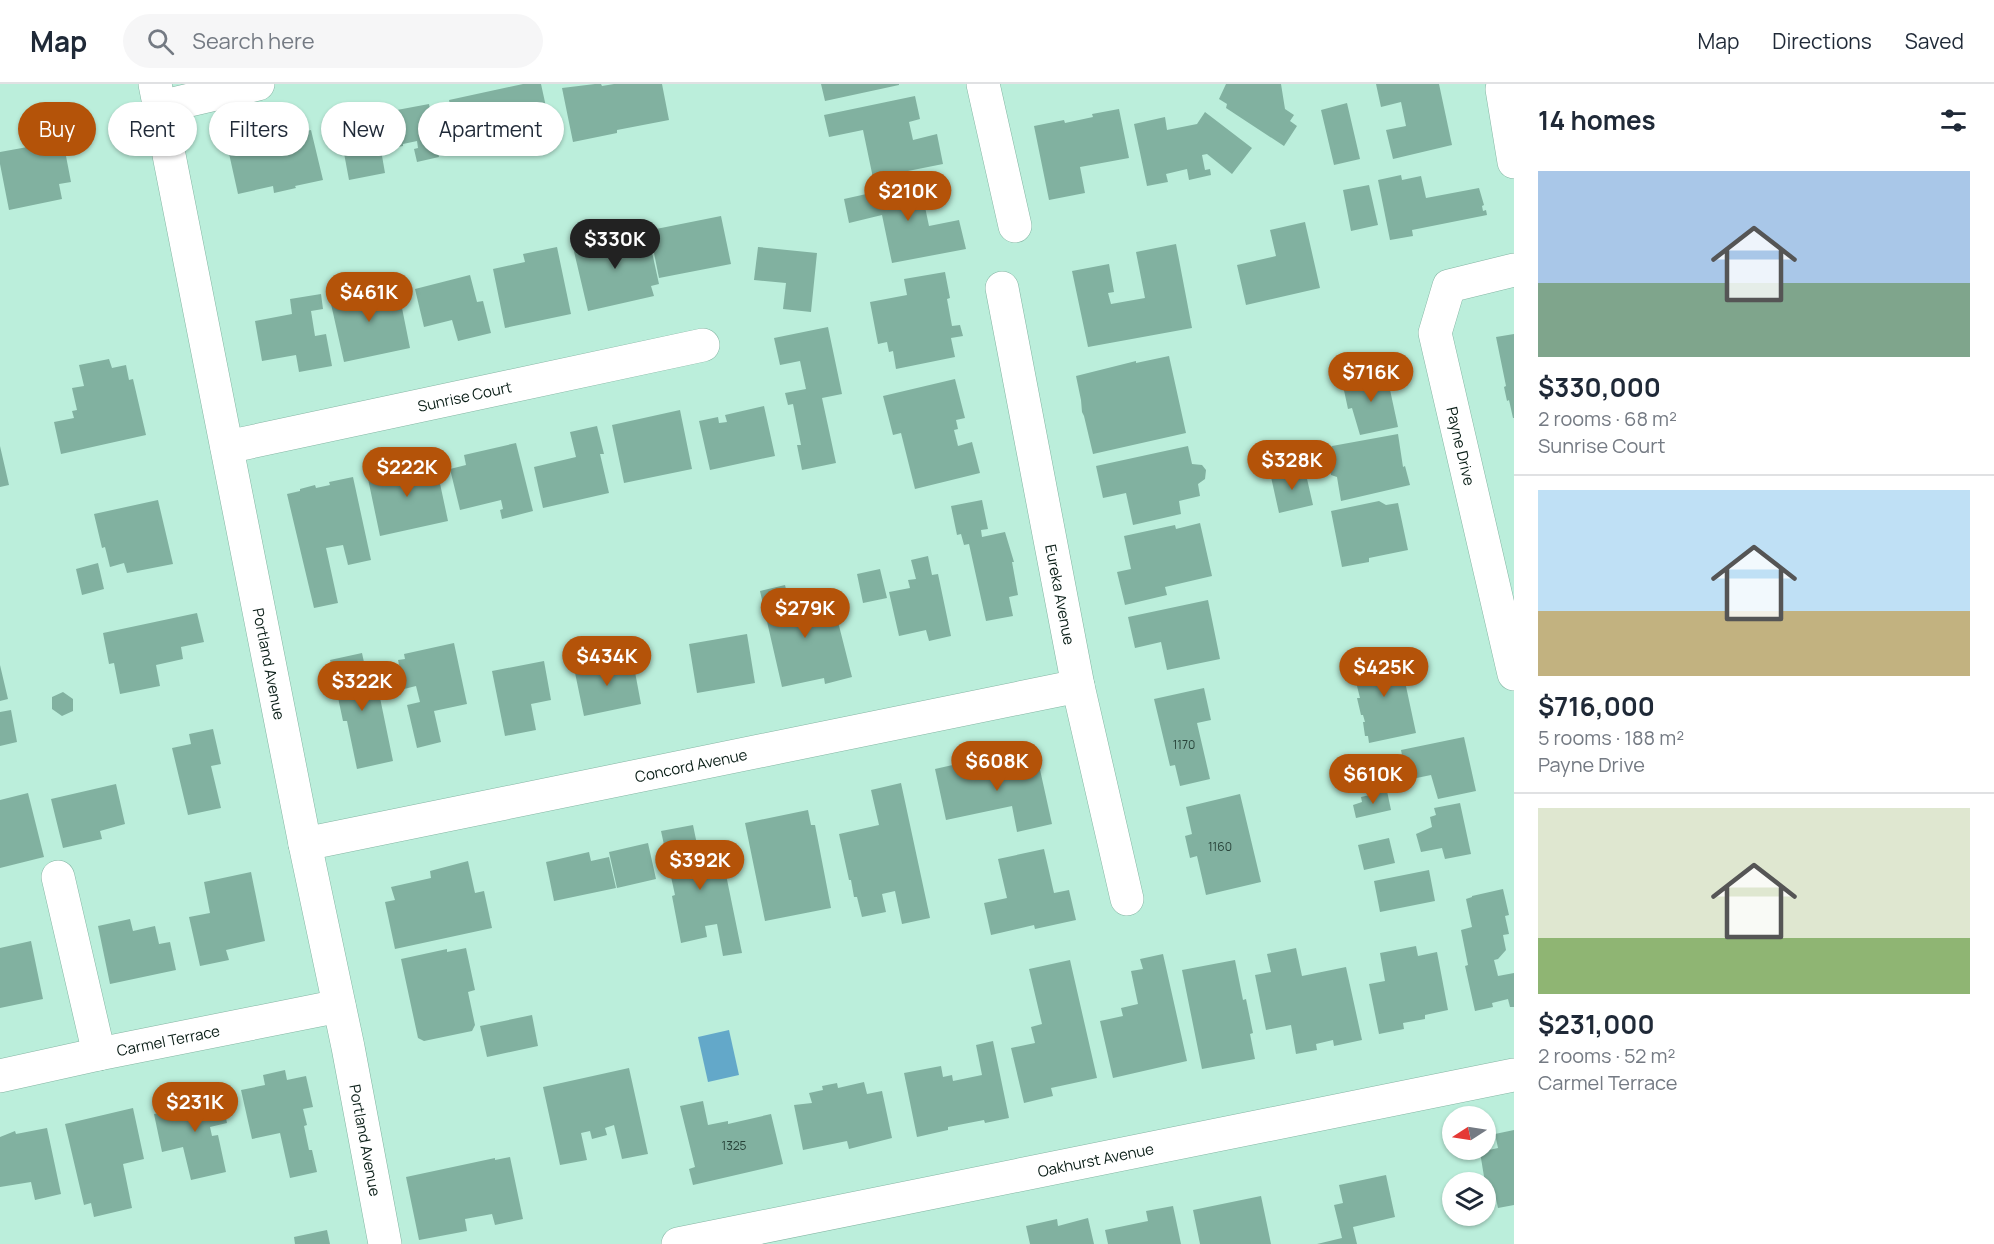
<!DOCTYPE html>
<html lang="en">
<head>
<meta charset="utf-8">
<style>
  body { margin:0; font-family:Manrope,sans-serif; background:#f6f6f7; color:#1f2937; height:100vh; display:flex; flex-direction:column; font-size:22px; white-space:nowrap }
  * { box-sizing:border-box; margin:0 }
  p { font-size:20px; color:#747a83 }
  .icon { flex:none; width:33px; height:33px; fill:none; stroke:currentColor; stroke-width:2; stroke-linecap:round; stroke-linejoin:round }
  .map { position:relative; flex:1; overflow:hidden }
  .sheet { display:flex; flex-direction:column; background:#fff; width:480px }
  .sheet>* { flex:none }
  .guide { position:absolute; left:18px; top:18px; width:570px; height:54px; display:flex; gap:12px }
  .needle { width:39px; rotate:258deg }
  .controls { position:absolute; left:1442px; top:1022px; display:grid; gap:12px }
  .controls a { display:grid; place-items:center; width:54px; height:54px; border-radius:50%; background:#fff; box-shadow:0 2px 4px #0004; font-size:30px }
  .price { position:absolute; translate:-50% -51px; padding:0 14px; border-radius:21px; background:#b45309; color:#fff; font-size:20px; line-height:39px; filter:drop-shadow(0 2px 3px #0008) }
  .price::after { content:''; position:absolute; left:50%; top:36px; width:18px; height:14px; margin-left:-9px; background:inherit; clip-path:polygon(0 0,100% 0,50% 100%) }
  .price.current { background:#222; color:#fff }
  ul { padding:0; list-style:none }
  li { display:grid; align-content:center; gap:12px; height:318px; padding:0 24px }
  li+li { border-top:2px solid #e0e1e3 }
  li span { display:grid; place-items:center; height:186px; border-radius:0px; color:#555 }
  li>.icon { margin-inline-start:auto }
  span .icon { width:108px; height:108px; fill:#fffc; stroke-width:1 }
  li b { font-size:26px }
  h2 { display:flex; justify-content:space-between; align-items:center; height:72px; padding:0 24px; font-size:26px }
  .tag { padding:0 21px; border-radius:27px; background:#fff; box-shadow:0 2px 4px #0004; font-size:21px; line-height:54px }
  .tag.current { background:#b45309; color:#fff }
  header { display:flex; align-items:center; gap:36px; box-sizing:border-box; height:84px; padding:0 30px; background:#fff; border-bottom:2px solid #e0e1e3 }
  header strong { font-size:28px }
  nav { display:flex; gap:33px; margin-inline-start:auto; font-size:21px }
  .search { width:420px; height:54px; background:#f6f6f7; display:flex; align-items:center; gap:15px; box-sizing:border-box; padding:0 21px; border-radius:33px; color:#747a83; font-size:22px }
  main { display:flex; flex:1; min-height:0 }
  .map>svg:first-child { display:block }
</style>
</head>
<body>
<header>
<strong>Map</strong>
<div class="search"><svg class="icon" aria-label="search" viewBox="0 0 24 24"><circle cx="10" cy="10" r="6"/><path d="M15 15l6 6"/></svg>Search here</div>
<nav><a>Map</a><a>Directions</a><a>Saved</a></nav>
</header>
<main>
<div class="map">
<svg width="1514" height="1160" viewBox="0 0 1514 1160">
  <rect width="100%" height="100%" fill="#bbeedb"/>
  <!-- water -->
  <path fill="#63a8c9" d="M 729,946 L 739,991 L 708,998 L 698,953 Z"/>
  <!-- building -->
  <path fill="#81b1a0" d="M 523,0 L 541,0 L 552,50 L 498,61 L 499,64 L 469,71 L 469,67 L 460,69 L 449,16 Z
    M 595,0 L 601,0 L 602,2 L 614,0 L 662,0 L 669,36 L 617,46 L 617,49 L 573,58 L 562,4 Z
    M 821,0 L 899,0 L 899,1 L 825,17 Z
    M 1226,0 L 1281,0 L 1285,25 L 1294,31 L 1290,37 L 1297,42 L 1284,62 L 1226,24 L 1227,20 L 1219,15 Z
    M 1376,0 L 1439,0 L 1452,61 L 1393,75 L 1386,46 L 1406,42 L 1401,18 L 1381,23 Z
    M 915,12 L 920,35 L 909,38 L 913,56 L 937,50 L 943,80 L 873,94 L 863,46 L 829,53 L 824,31 Z
    M 1347,19 L 1360,75 L 1334,81 L 1321,26 Z
    M 429,20 L 439,73 L 417,78 L 414,65 L 418,64 L 417,57 L 403,60 L 403,62 L 381,66 L 385,89 L 349,96 L 338,37 Z
    M 1119,25 L 1129,74 L 1080,83 L 1085,109 L 1049,116 L 1034,42 L 1064,36 L 1065,39 L 1093,33 L 1092,30 Z
    M 1205,28 L 1252,64 L 1232,90 L 1207,70 L 1202,71 L 1205,86 L 1210,85 L 1211,91 L 1189,96 L 1187,85 L 1166,90 L 1168,98 L 1147,102 L 1134,40 L 1165,33 L 1167,46 L 1197,40 Z
    M 60,41 L 71,98 L 59,100 L 62,115 L 9,126 L 0,80 L 0,68 L 33,62 L 30,48 Z
    M 311,46 L 323,96 L 295,102 L 296,104 L 274,109 L 273,102 L 238,110 L 228,65 Z
    M 1401,91 L 1402,96 L 1421,92 L 1426,114 L 1479,104 L 1484,121 L 1482,122 L 1483,127 L 1486,126 L 1487,131 L 1412,146 L 1413,152 L 1390,156 L 1378,96 Z
    M 929,96 L 934,121 L 925,123 L 929,142 L 959,136 L 966,165 L 892,179 L 882,131 L 849,139 L 844,115 Z
    M 1369,101 L 1378,141 L 1351,147 L 1343,106 Z
    M 721,132 L 731,180 L 659,194 L 653,164 L 659,161 L 656,145 Z
    M 1305,138 L 1320,204 L 1246,221 L 1237,181 L 1276,172 L 1270,146 Z
    M 648,150 L 659,200 L 651,202 L 654,212 L 588,227 L 572,159 L 607,151 L 609,159 Z
    M 1176,160 L 1192,244 L 1088,263 L 1072,187 L 1109,180 L 1114,208 L 1108,209 L 1111,220 L 1145,214 L 1136,168 Z
    M 557,163 L 571,230 L 505,244 L 493,185 L 525,178 L 523,170 Z
    M 758,163 L 817,169 L 811,228 L 783,225 L 786,199 L 754,196 Z
    M 945,188 L 950,214 L 947,215 L 952,242 L 960,241 L 963,252 L 951,254 L 955,273 L 896,285 L 893,267 L 889,268 L 887,258 L 878,260 L 870,218 L 907,211 L 904,195 Z
    M 470,191 L 477,218 L 483,217 L 491,249 L 458,257 L 452,236 L 424,243 L 415,205 Z
    M 363,204 L 365,211 L 398,204 L 410,264 L 344,278 L 329,211 Z
    M 321,210 L 323,225 L 311,227 L 315,252 L 326,250 L 332,282 L 299,288 L 296,271 L 262,277 L 255,237 L 292,230 L 290,215 Z
    M 828,243 L 842,310 L 822,314 L 836,379 L 802,386 L 797,361 L 801,361 L 793,320 L 788,321 L 785,309 L 806,305 L 800,277 L 780,281 L 774,254 Z
    M 1514,250 L 1514,334 L 1513,334 L 1509,316 L 1507,317 L 1504,303 L 1506,302 L 1496,253 Z
    M 1169,272 L 1186,349 L 1093,370 L 1084,332 L 1082,328 L 1081,316 L 1076,292 L 1136,277 L 1136,279 Z
    M 109,275 L 112,284 L 126,281 L 129,296 L 133,295 L 146,351 L 61,370 L 54,338 L 74,334 L 72,327 L 77,326 L 72,304 L 84,302 L 79,281 Z
    M 1386,287 L 1398,343 L 1360,351 L 1352,324 L 1348,325 L 1342,297 Z
    M 955,295 L 965,334 L 956,336 L 958,345 L 954,346 L 958,362 L 972,358 L 980,389 L 915,405 L 901,349 L 893,351 L 883,312 Z
    M 764,322 L 775,372 L 710,386 L 699,337 L 718,333 L 719,339 L 727,338 L 725,331 Z
    M 680,326 L 692,385 L 624,399 L 612,341 Z
    M 597,342 L 604,370 L 600,370 L 609,409 L 543,424 L 534,383 L 576,373 L 570,348 Z
    M 1398,350 L 1403,383 L 1405,382 L 1410,401 L 1341,417 L 1337,393 L 1331,391 L 1327,370 L 1332,362 Z
    M 516,359 L 533,427 L 502,435 L 500,426 L 503,425 L 501,416 L 460,426 L 450,385 L 466,381 L 464,371 Z
    M 0,362 L 9,401 L 0,403 Z
    M 1188,362 L 1192,380 L 1202,381 L 1206,386 L 1205,395 L 1198,400 L 1200,412 L 1179,417 L 1181,430 L 1133,441 L 1126,409 L 1103,414 L 1096,382 Z
    M 435,376 L 448,437 L 380,452 L 367,390 Z
    M 1305,386 L 1313,421 L 1279,429 L 1271,393 Z
    M 353,393 L 371,476 L 348,481 L 343,461 L 326,464 L 338,519 L 314,524 L 287,410 L 300,407 L 300,405 L 315,401 L 316,404 L 330,401 L 329,398 Z
    M 158,416 L 173,480 L 127,489 L 124,479 L 110,483 L 105,463 L 102,464 L 94,430 Z
    M 982,416 L 988,445 L 981,446 L 982,453 L 1005,448 L 1014,478 L 1012,478 L 1018,511 L 1009,513 L 1013,532 L 986,537 L 969,460 L 964,461 L 961,450 L 957,451 L 951,422 Z
    M 1379,417 L 1386,421 L 1398,419 L 1408,466 L 1369,474 L 1369,478 L 1342,483 L 1331,427 Z
    M 1200,439 L 1212,492 L 1165,503 L 1167,511 L 1125,521 L 1117,488 L 1131,485 L 1124,452 L 1175,441 L 1176,445 Z
    M 928,472 L 932,491 L 938,490 L 951,552 L 929,557 L 926,546 L 899,552 L 889,508 L 910,504 L 908,496 L 916,495 L 911,476 Z
    M 98,479 L 104,505 L 82,511 L 76,485 Z
    M 880,485 L 887,514 L 863,519 L 857,490 Z
    M 785,501 L 788,513 L 802,510 L 805,524 L 833,518 L 852,593 L 825,600 L 824,594 L 782,603 L 760,507 Z
    M 1208,516 L 1220,575 L 1167,586 L 1161,558 L 1135,564 L 1128,533 Z
    M 197,529 L 204,558 L 181,563 L 183,575 L 156,581 L 160,602 L 120,610 L 114,579 L 109,580 L 103,549 Z
    M 747,550 L 755,599 L 697,609 L 689,560 Z
    M 454,559 L 467,620 L 434,627 L 441,658 L 417,664 L 407,621 L 420,618 L 416,602 L 404,605 L 398,576 L 405,575 L 404,570 Z
    M 1398,565 L 1416,649 L 1369,659 L 1368,652 L 1365,652 L 1363,638 L 1365,638 L 1363,631 L 1361,631 L 1357,614 L 1360,614 L 1355,594 L 1364,592 L 1360,573 Z
    M 362,569 L 370,606 L 378,604 L 393,677 L 357,685 L 347,637 L 343,637 L 330,576 Z
    M 632,572 L 641,620 L 584,632 L 574,584 L 609,577 L 611,588 L 623,586 L 620,575 Z
    M 544,577 L 551,616 L 531,620 L 536,646 L 505,652 L 492,587 Z
    M 0,581 L 8,615 L 0,617 Z
    M 1204,604 L 1211,636 L 1197,639 L 1210,695 L 1180,702 L 1175,681 L 1170,682 L 1154,615 Z
    M 63,608 L 73,615 L 73,627 L 62,632 L 52,625 L 52,613 Z
    M 11,626 L 17,658 L 0,662 L 0,628 Z
    M 213,645 L 221,680 L 211,682 L 221,724 L 188,731 L 172,664 L 191,660 L 189,650 Z
    M 1464,653 L 1476,707 L 1438,715 L 1431,691 L 1407,696 L 1401,666 Z
    M 1037,672 L 1052,740 L 1017,748 L 1012,722 L 946,736 L 935,685 L 957,680 L 959,689 Z
    M 901,699 L 930,834 L 902,840 L 895,807 L 882,810 L 886,828 L 862,833 L 857,813 L 854,813 L 851,796 L 849,796 L 839,750 L 879,741 L 871,706 Z
    M 116,700 L 125,740 L 100,747 L 102,755 L 63,764 L 51,715 Z
    M 1387,707 L 1391,726 L 1356,734 L 1353,721 L 1362,718 L 1361,713 Z
    M 28,709 L 44,773 L 0,784 L 0,716 Z
    M 1240,710 L 1261,798 L 1206,811 L 1197,772 L 1190,774 L 1185,752 L 1192,750 L 1186,723 Z
    M 1460,719 L 1471,770 L 1445,775 L 1442,764 L 1421,768 L 1416,750 L 1432,743 L 1430,733 L 1436,731 L 1434,724 Z
    M 808,726 L 811,741 L 815,741 L 831,824 L 765,837 L 745,739 Z
    M 693,741 L 700,775 L 722,771 L 742,869 L 723,872 L 717,840 L 705,842 L 707,853 L 681,859 L 672,812 L 675,811 L 661,747 Z
    M 1389,754 L 1395,779 L 1364,786 L 1358,761 Z
    M 648,759 L 656,795 L 617,804 L 609,768 Z
    M 1044,765 L 1054,809 L 1069,806 L 1076,836 L 1035,845 L 1034,841 L 991,851 L 984,819 L 1007,814 L 998,775 Z
    M 589,768 L 591,777 L 609,773 L 616,804 L 554,817 L 546,778 Z
    M 468,777 L 475,809 L 484,807 L 492,844 L 395,865 L 385,818 L 395,816 L 391,803 L 431,794 L 430,787 Z
    M 1429,786 L 1435,817 L 1380,828 L 1374,797 Z
    M 251,788 L 265,857 L 226,866 L 229,876 L 200,882 L 189,833 L 210,829 L 204,798 Z
    M 1503,805 L 1509,831 L 1505,832 L 1509,850 L 1503,851 L 1506,866 L 1498,875 L 1494,876 L 1498,892 L 1514,889 L 1514,923 L 1510,923 L 1508,915 L 1492,919 L 1493,923 L 1475,927 L 1465,882 L 1468,881 L 1461,846 L 1472,843 L 1466,815 L 1472,813 L 1472,812 Z
    M 130,835 L 133,847 L 155,842 L 159,860 L 170,858 L 176,886 L 110,900 L 98,842 Z
    M 31,857 L 43,915 L 0,924 L 0,864 Z
    M 1416,862 L 1418,872 L 1437,868 L 1448,926 L 1425,931 L 1425,935 L 1403,939 L 1404,945 L 1379,950 L 1369,900 L 1385,897 L 1380,869 Z
    M 466,864 L 475,906 L 468,908 L 475,941 L 472,947 L 424,957 L 418,954 L 401,875 L 447,865 L 447,868 Z
    M 1296,864 L 1302,892 L 1346,883 L 1362,956 L 1334,962 L 1333,956 L 1316,960 L 1317,966 L 1296,970 L 1291,941 L 1266,946 L 1255,891 L 1271,888 L 1267,870 Z
    M 1163,870 L 1187,977 L 1113,994 L 1100,937 L 1123,932 L 1121,924 L 1138,920 L 1131,887 L 1143,885 L 1140,875 Z
    M 1070,876 L 1097,994 L 1051,1004 L 1053,1012 L 1024,1019 L 1011,964 L 1035,959 L 1031,943 L 1042,940 L 1029,885 Z
    M 1235,876 L 1243,916 L 1246,915 L 1253,949 L 1250,950 L 1255,975 L 1202,985 L 1182,886 Z
    M 532,931 L 538,962 L 487,973 L 480,942 Z
    M 993,957 L 1009,1034 L 985,1039 L 984,1036 L 948,1043 L 948,1046 L 917,1053 L 904,989 L 941,982 L 943,993 L 952,991 L 953,997 L 982,991 L 976,961 Z
    M 629,984 L 648,1070 L 622,1075 L 614,1041 L 605,1044 L 607,1051 L 592,1055 L 590,1047 L 581,1049 L 587,1076 L 560,1081 L 543,1003 Z
    M 285,986 L 287,996 L 306,992 L 313,1023 L 303,1025 L 307,1041 L 304,1042 L 309,1066 L 312,1066 L 317,1088 L 290,1094 L 280,1049 L 252,1055 L 241,1006 L 265,1001 L 263,991 Z
    M 864,998 L 867,1010 L 882,1007 L 892,1054 L 849,1065 L 847,1057 L 803,1066 L 794,1021 L 812,1019 L 809,1009 L 823,1006 L 822,1002 L 837,999 L 838,1004 Z
    M 220,1006 L 227,1039 L 210,1043 L 212,1052 L 218,1051 L 226,1088 L 191,1096 L 183,1063 L 162,1068 L 154,1030 L 175,1026 L 173,1017 Z
    M 703,1017 L 708,1041 L 728,1037 L 728,1040 L 771,1030 L 783,1080 L 693,1101 L 689,1085 L 695,1083 L 680,1022 Z
    M 133,1024 L 144,1075 L 123,1080 L 132,1124 L 94,1133 L 91,1119 L 84,1121 L 65,1040 Z
    M 47,1044 L 61,1110 L 35,1116 L 31,1098 L 0,1103 L 0,1053 L 15,1047 L 16,1050 Z
    M 1514,1046 L 1514,1121 L 1498,1124 L 1495,1110 L 1487,1111 L 1480,1068 L 1498,1064 L 1495,1050 Z
    M 510,1073 L 523,1135 L 495,1141 L 492,1130 L 465,1135 L 467,1147 L 419,1156 L 406,1093 L 495,1074 L 495,1076 Z
    M 1386,1091 L 1395,1133 L 1353,1143 L 1357,1160 L 1317,1160 L 1342,1154 L 1334,1121 L 1343,1119 L 1339,1101 Z
    M 1261,1112 L 1271,1160 L 1200,1160 L 1193,1126 Z
    M 1173,1122 L 1181,1160 L 1108,1160 L 1105,1146 L 1148,1137 L 1146,1127 Z
    M 1088,1134 L 1094,1160 L 1030,1160 L 1026,1142 L 1057,1135 L 1058,1142 Z
    M 327,1146 L 330,1160 L 295,1160 L 294,1153 Z"/>
  <g fill="none" stroke-linecap="round" stroke-linejoin="round">
    <defs>
      <g id="minor">
        <path id="s1" d="M 155,0 L 305,760 L 348,963 L 385,1160"/>
        <path d="M 983,0 L 1015,142"/>
        <path d="M 1504,0 L 1502,5 L 1514,78"/>
        <path d="M 160,23 L 258,0"/>
        <path id="s2" d="M 1514,186 L 1449,202 L 1435,249 L 1514,590"/>
        <path id="s3" d="M 1002,204 L 1078,602 L 1127,815"/>
        <path id="s4" d="M 227,363 L 703,261"/>
        <path id="s5" d="M 305,760 L 1078,602"/>
        <path d="M 58,793 L 99,970"/>
        <path id="s6" d="M 0,992 L 99,970 L 339,922"/>
        <path id="s7" d="M 678,1160 L 1514,991"/>
      </g>
    </defs>
    <!-- minor casing -->
    <use href="#minor" stroke="#84b5a3" stroke-width="34"/>
    <!-- minor -->
    <use href="#minor" stroke="#fff" stroke-width="33"/>
  </g>
  <g text-anchor="middle" dominant-baseline="central" stroke-width="4.5" stroke-linejoin="round" paint-order="stroke">
    <!-- number labels -->
    <g font-size="12" fill="#274238">
      <text x="1184" y="660">1170</text>
      <text x="1220" y="762">1160</text>
      <text x="734" y="1061">1325</text>
    </g>
    <!-- street labels -->
    <g font-size="15" fill="#091d16" stroke="#c8fbe8">
      <text stroke="none"><textPath href="#s4" startOffset="243">Sunrise Court</textPath></text>
      <text stroke="none"><textPath href="#s2" startOffset="232">Payne Drive</textPath></text>
      <text stroke="none"><textPath href="#s3" startOffset="312">Eureka Avenue</textPath></text>
      <text stroke="none"><textPath href="#s1" startOffset="591">Portland Avenue</textPath></text>
      <text stroke="none"><textPath href="#s5" startOffset="394">Concord Avenue</textPath></text>
      <text stroke="none"><textPath href="#s6" startOffset="172">Carmel Terrace</textPath></text>
      <text stroke="none"><textPath href="#s1" startOffset="1077">Portland Avenue</textPath></text>
      <text stroke="none"><textPath href="#s7" startOffset="426">Oakhurst Avenue</textPath></text>
    </g>
  </g>
</svg>
<div class="controls">
<a><svg class="needle" viewBox="-14 -14 28 28"><path d="M0-13l5 13h-10z" fill="#e53935"/><path d="M0 13l5-13h-10z" fill="#747a83"/></svg></a>
<a><svg class="icon" aria-label="layers" viewBox="0 0 24 24"><path d="M12 4l9 5-9 5-9-5zM3 14l9 5 9-5"/></svg></a>
</div>
<b class="price" style="left:908px;top:138px">$210K</b>
<b class="price current" style="left:615px;top:186px">$330K</b>
<b class="price" style="left:369px;top:239px">$461K</b>
<b class="price" style="left:1371px;top:319px">$716K</b>
<b class="price" style="left:1292px;top:407px">$328K</b>
<b class="price" style="left:407px;top:414px">$222K</b>
<b class="price" style="left:805px;top:555px">$279K</b>
<b class="price" style="left:607px;top:603px">$434K</b>
<b class="price" style="left:1384px;top:614px">$425K</b>
<b class="price" style="left:362px;top:628px">$322K</b>
<b class="price" style="left:997px;top:708px">$608K</b>
<b class="price" style="left:1373px;top:721px">$610K</b>
<b class="price" style="left:700px;top:807px">$392K</b>
<b class="price" style="left:195px;top:1049px">$231K</b>
<div class="guide">
<a class="tag current">Buy</a>
<a class="tag">Rent</a>
<a class="tag">Filters</a>
<a class="tag">New</a>
<a class="tag">Apartment</a>
</div>
</div>
<section class="sheet">
<h2>14 homes<svg class="icon" aria-label="filters" viewBox="0 0 24 24"><path d="M4 7h16M4 17h16"/><circle cx="9" cy="7" r="2"/><circle cx="15" cy="17" r="2"/></svg></h2>
<ul>
<li><span style="background:linear-gradient(#a9c7e8 60%,#7fa58c 0)"><svg class="icon" aria-label="home" viewBox="0 0 24 24"><path d="M3 11l9-7 9 7M6 9v11h12V9"/></svg></span><div><b>$330,000</b><p>2 rooms · 68 m²</p><p>Sunrise Court</p></div></li>
<li><span style="background:linear-gradient(#bfe0f5 65%,#c2b280 0)"><svg class="icon" aria-label="home" viewBox="0 0 24 24"><path d="M3 11l9-7 9 7M6 9v11h12V9"/></svg></span><div><b>$716,000</b><p>5 rooms · 188 m²</p><p>Payne Drive</p></div></li>
<li><span style="background:linear-gradient(#dfe7d0 70%,#8fb573 0)"><svg class="icon" aria-label="home" viewBox="0 0 24 24"><path d="M3 11l9-7 9 7M6 9v11h12V9"/></svg></span><div><b>$231,000</b><p>2 rooms · 52 m²</p><p>Carmel Terrace</p></div></li>
</ul>
</section>
</main>
</body>
</html>
